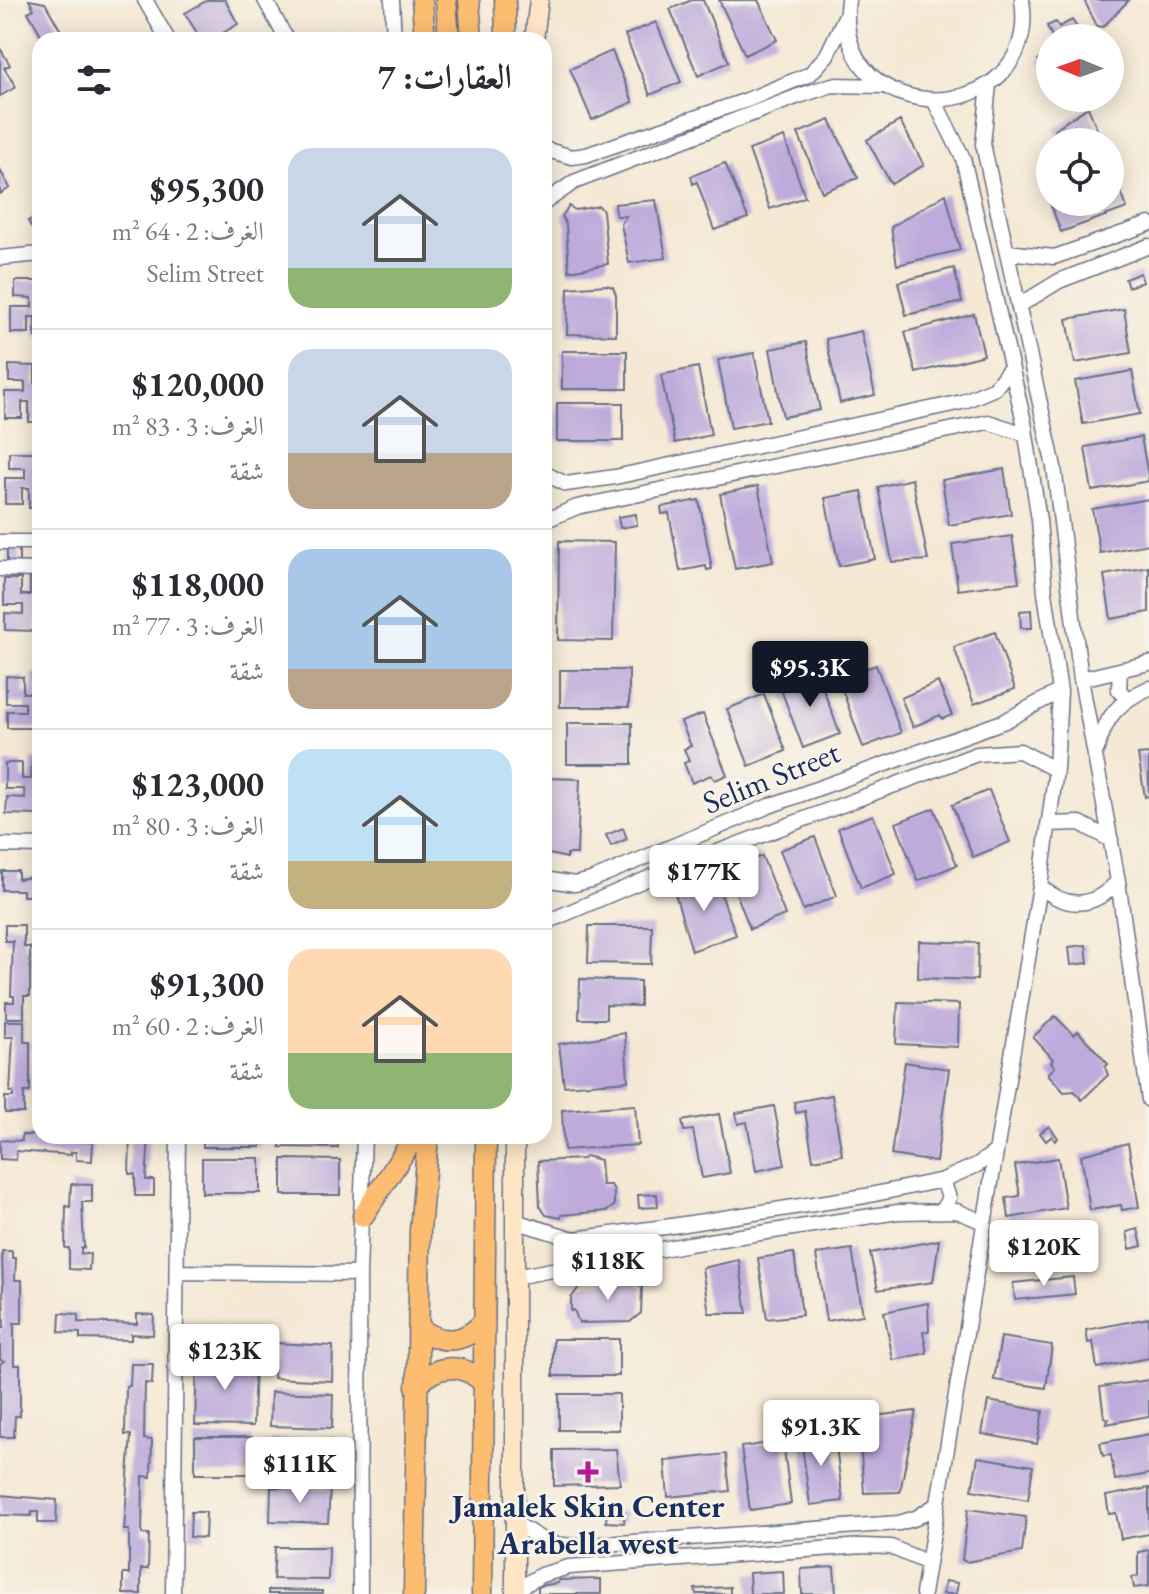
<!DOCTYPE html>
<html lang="ar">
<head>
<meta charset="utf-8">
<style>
  body { margin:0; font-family:"EB Garamond",Amiri,serif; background:#f7f7f7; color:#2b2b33; direction:rtl; height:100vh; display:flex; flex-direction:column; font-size:30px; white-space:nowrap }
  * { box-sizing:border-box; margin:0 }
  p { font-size:26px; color:#7c7c81 }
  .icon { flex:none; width:44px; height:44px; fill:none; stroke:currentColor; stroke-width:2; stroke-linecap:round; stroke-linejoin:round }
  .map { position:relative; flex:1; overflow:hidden; direction:ltr }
  .sheet { position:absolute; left:32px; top:32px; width:520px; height:1112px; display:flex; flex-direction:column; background:#fff; border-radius:24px; box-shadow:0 4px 20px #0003; direction:rtl }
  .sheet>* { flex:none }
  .needle { width:52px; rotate:271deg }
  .buttons { position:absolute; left:1036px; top:24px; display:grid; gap:16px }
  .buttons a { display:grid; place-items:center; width:88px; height:88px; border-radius:50%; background:#fff; box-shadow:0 4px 20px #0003; font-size:40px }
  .price { position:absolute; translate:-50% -68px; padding:0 18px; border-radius:8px; background:#fff; color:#222; font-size:26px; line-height:52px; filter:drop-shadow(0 2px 4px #0008) }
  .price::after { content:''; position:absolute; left:50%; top:48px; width:24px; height:18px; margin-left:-12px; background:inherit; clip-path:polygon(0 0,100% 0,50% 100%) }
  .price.selected { background:#111827; color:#fff }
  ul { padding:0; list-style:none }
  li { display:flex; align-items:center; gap:24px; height:200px; padding:0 40px }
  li+li { border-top:2px solid #e1e1e2 }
  li span { display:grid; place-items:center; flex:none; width:224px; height:160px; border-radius:24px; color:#555 }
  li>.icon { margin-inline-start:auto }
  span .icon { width:96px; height:96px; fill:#fffc; stroke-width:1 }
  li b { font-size:34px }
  h2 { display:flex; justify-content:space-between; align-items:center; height:96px; padding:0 40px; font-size:34px }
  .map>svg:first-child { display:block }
</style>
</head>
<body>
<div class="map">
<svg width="1149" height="1594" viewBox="0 0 1149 1594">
  <rect width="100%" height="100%" fill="#f7f3e8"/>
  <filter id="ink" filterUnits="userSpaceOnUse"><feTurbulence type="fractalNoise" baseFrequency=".0125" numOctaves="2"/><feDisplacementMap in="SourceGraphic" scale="16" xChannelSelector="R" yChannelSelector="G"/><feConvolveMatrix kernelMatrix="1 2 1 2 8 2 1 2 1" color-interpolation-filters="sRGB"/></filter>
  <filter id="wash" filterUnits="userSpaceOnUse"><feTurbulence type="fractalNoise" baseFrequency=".006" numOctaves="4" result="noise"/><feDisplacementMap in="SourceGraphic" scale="32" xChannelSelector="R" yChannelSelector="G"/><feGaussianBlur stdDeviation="1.8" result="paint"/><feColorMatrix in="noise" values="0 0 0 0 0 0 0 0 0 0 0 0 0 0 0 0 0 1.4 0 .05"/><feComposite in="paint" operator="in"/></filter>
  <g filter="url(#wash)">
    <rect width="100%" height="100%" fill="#f5e8d4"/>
    <g id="blocks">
      <!-- building -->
      <path fill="#beabdb" d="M 29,0 L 45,3 L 66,40 L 44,40 L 28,12 L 34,9 Z
        M 208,0 L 225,0 L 238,24 L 211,40 L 201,40 L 185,13 Z
        M 692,0 L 703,0 L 729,62 L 698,76 L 670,9 Z
        M 719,0 L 758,0 L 777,40 L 745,55 Z
        M 1084,0 L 1129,0 L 1103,27 L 1097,26 Z
        M 1072,20 L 1084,38 L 1053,38 L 1047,26 L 1056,22 L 1059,27 Z
        M 656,22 L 681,82 L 650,95 L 625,35 Z
        M 0,48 L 10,65 L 4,68 L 16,87 L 0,96 Z
        M 612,51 L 633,102 L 592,120 L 570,69 Z
        M 1050,53 L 1050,66 L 1044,69 L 1038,60 Z
        M 1088,107 L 1102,142 L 1060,142 L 1055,129 Z
        M 830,120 L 858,178 L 822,192 L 798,133 Z
        M 900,121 L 924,165 L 891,184 L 867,140 Z
        M 784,137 L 805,197 L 770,209 L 749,150 Z
        M 725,163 L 748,218 L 714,230 L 697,182 L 693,184 L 691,176 Z
        M 0,170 L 10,188 L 0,194 Z
        M 1113,170 L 1127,208 L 1061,232 L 1047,195 L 1050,194 L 1050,202 L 1110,202 L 1110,171 Z
        M 946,194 L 960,250 L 897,265 L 891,227 Z
        M 656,200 L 666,258 L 629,263 L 621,224 L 626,216 L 616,216 L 615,204 Z
        M 569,206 L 575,210 L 599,206 L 603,211 L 608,264 L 569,271 L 566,225 L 562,216 Z
        M 40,215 L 40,243 L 28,221 Z
        M 954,268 L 962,302 L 906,315 L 898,282 Z
        M 1140,273 L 1143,282 L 1128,287 L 1125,279 Z
        M 15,281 L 40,281 L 40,337 L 35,337 L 35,317 L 29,317 L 29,333 L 11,333 L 11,307 L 32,307 L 32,298 L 15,297 Z
        M 606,285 L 613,287 L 616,295 L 616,335 L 567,334 L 568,288 Z
        M 1124,309 L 1131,353 L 1075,363 L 1067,319 Z
        M 974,314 L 984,355 L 916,373 L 905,332 Z
        M 861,331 L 875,395 L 840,403 L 826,339 Z
        M 806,342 L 820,410 L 783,417 L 770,349 Z
        M 562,351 L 627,351 L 627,389 L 562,389 Z
        M 754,353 L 768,421 L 731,428 L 718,360 Z
        M 9,365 L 35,366 L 35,385 L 40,385 L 40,422 L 29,422 L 29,402 L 22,402 L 22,418 L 5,418 L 5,392 L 25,392 L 25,382 L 9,382 Z
        M 698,367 L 711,435 L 675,443 L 661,375 Z
        M 1132,371 L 1140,414 L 1083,424 L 1075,381 Z
        M 557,403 L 623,403 L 623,441 L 557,441 Z
        M 1141,437 L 1149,481 L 1092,491 L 1085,447 Z
        M 9,452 L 35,452 L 35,471 L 40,472 L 40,508 L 29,508 L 29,488 L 22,488 L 22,504 L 5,504 L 5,478 L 25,478 L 25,468 L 9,468 Z
        M 1004,469 L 1011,514 L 949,525 L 942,480 Z
        M 912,479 L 928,560 L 892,562 L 878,487 Z
        M 758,486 L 773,562 L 735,569 L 720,494 Z
        M 862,491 L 875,559 L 839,566 L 825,498 Z
        M 1149,499 L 1149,544 L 1100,553 L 1092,509 Z
        M 699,500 L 712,569 L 707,570 L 706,566 L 680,571 L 669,513 L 662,514 L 661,507 Z
        M 636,514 L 637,525 L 620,528 L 618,517 Z
        M 1012,536 L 1019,582 L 958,590 L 952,544 Z
        M 559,541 L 615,542 L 613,641 L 558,640 Z
        M 7,547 L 19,547 L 19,565 L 7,565 Z
        M 1149,567 L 1149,612 L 1111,619 L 1104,575 Z
        M 30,575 L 40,575 L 36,631 L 5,630 L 5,613 L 23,614 L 23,605 L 4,605 L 4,579 L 21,579 L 21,595 L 30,595 Z
        M 1031,610 L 1032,628 L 1021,628 L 1020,611 Z
        M 995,632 L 1015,689 L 974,704 L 954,647 Z
        M 876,665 L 901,733 L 863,747 L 838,678 Z
        M 560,670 L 629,670 L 629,707 L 560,707 Z
        M 816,670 L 840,734 L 803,748 L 779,684 Z
        M 32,673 L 40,673 L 38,728 L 7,728 L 7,711 L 25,711 L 25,703 L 6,703 L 6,676 L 23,677 L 23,693 L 32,693 Z
        M 938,682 L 952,715 L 942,719 L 940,715 L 913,727 L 901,698 Z
        M 764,694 L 786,751 L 749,766 L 727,709 Z
        M 703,714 L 727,775 L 715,780 L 711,775 L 692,783 L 684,763 L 689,761 L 684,749 L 691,746 L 681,722 Z
        M 567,723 L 632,723 L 632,764 L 567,764 Z
        M 1149,754 L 1149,796 L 1145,797 L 1138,755 Z
        M 32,759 L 40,759 L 37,815 L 6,814 L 7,797 L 25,798 L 24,789 L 5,789 L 5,763 L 22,763 L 22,779 L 31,779 Z
        M 544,778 L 580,779 L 577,854 L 567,854 L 567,858 L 544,853 Z
        M 989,790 L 1010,842 L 973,857 L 952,805 Z
        M 934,808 L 957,865 L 918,881 L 896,823 Z
        M 873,815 L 896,874 L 861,888 L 838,828 Z
        M 623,828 L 627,839 L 611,846 L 606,835 Z
        M 815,837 L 837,896 L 803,910 L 780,850 Z
        M 762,856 L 785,915 L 750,929 L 727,869 Z
        M 2,871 L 18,871 L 18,879 L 40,876 L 40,896 L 23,896 L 23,890 L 2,890 Z
        M 714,875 L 736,935 L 692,951 L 674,890 Z
        M 5,925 L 24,925 L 24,947 L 30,947 L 30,996 L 24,996 L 24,1018 L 6,1018 L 6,1002 L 14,1002 L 14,996 L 11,996 L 13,941 L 5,941 Z
        M 589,926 L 652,926 L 651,964 L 588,963 Z
        M 919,941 L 978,943 L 977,980 L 918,978 Z
        M 1086,945 L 1088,963 L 1071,965 L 1069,947 Z
        M 580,979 L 640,981 L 640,1006 L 606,1005 L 606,1019 L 579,1019 Z
        M 898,1002 L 959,1004 L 958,1047 L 896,1044 Z
        M 1055,1016 L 1074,1035 L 1078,1031 L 1108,1064 L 1105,1067 L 1108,1075 L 1082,1100 L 1074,1091 L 1064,1092 L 1048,1074 L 1055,1067 L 1051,1062 L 1053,1059 L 1033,1037 Z
        M 5,1021 L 24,1021 L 24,1042 L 30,1042 L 30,1092 L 24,1092 L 24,1113 L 5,1113 L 5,1097 L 13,1097 L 13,1092 L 10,1092 L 13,1037 L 5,1037 Z
        M 625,1033 L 628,1081 L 564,1086 L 559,1044 Z
        M 905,1062 L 949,1069 L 936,1162 L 891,1155 Z
        M 832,1095 L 842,1155 L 813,1160 L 805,1111 L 796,1113 L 794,1102 Z
        M 635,1105 L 638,1145 L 564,1150 L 562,1110 Z
        M 774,1106 L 785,1165 L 756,1171 L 747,1122 L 738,1124 L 736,1113 Z
        M 719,1114 L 730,1173 L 702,1178 L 693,1130 L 684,1131 L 682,1121 Z
        M 1049,1126 L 1058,1138 L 1055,1141 L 1052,1136 L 1046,1141 L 1040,1133 Z
        M 22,1135 L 71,1136 L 71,1141 L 93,1142 L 92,1161 L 76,1160 L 76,1152 L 71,1152 L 71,1155 L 16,1151 L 16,1160 L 0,1159 L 0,1140 L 22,1141 Z
        M 130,1136 L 149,1136 L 146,1180 L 154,1180 L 154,1196 L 135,1196 L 135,1174 L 129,1174 Z
        M 203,1136 L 261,1136 L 261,1147 L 203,1147 Z
        M 280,1136 L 338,1136 L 338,1148 L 280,1147 Z
        M 1128,1143 L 1139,1207 L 1122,1210 L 1121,1205 L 1090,1210 L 1081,1155 Z
        M 586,1156 L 600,1160 L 602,1185 L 611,1185 L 614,1190 L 614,1206 L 607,1211 L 561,1215 L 561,1218 L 546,1215 L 540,1206 L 538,1161 L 583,1159 Z
        M 202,1158 L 260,1158 L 260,1193 L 202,1193 Z
        M 1058,1158 L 1066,1208 L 1009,1218 L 1006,1198 L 1020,1196 L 1015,1165 Z
        M 282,1159 L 340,1160 L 340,1195 L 282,1195 Z
        M 71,1184 L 92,1185 L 92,1202 L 82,1202 L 84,1248 L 81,1248 L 81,1254 L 90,1254 L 89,1270 L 69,1269 L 69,1248 L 65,1248 L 66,1206 L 70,1207 Z
        M 657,1194 L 658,1207 L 639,1208 L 638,1195 Z
        M 1138,1229 L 1142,1246 L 1130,1249 L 1127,1232 Z
        M 939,1240 L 933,1282 L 878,1290 L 870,1253 Z
        M 852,1249 L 863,1315 L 826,1321 L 816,1254 Z
        M 2,1251 L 12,1251 L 12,1258 L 16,1258 L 15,1280 L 22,1280 L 22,1323 L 14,1323 L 14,1365 L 20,1365 L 20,1416 L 15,1416 L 14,1437 L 0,1437 L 0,1364 L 4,1361 L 0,1360 L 0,1328 L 4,1328 Z
        M 794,1253 L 802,1315 L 767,1319 L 758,1258 Z
        M 739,1260 L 747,1313 L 709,1313 L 702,1268 Z
        M 629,1277 L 642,1287 L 641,1313 L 630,1322 L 579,1323 L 574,1310 L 571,1311 L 571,1298 L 580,1286 Z
        M 1073,1277 L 1075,1294 L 1015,1300 L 1013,1283 Z
        M 928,1303 L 929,1331 L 923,1332 L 927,1353 L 893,1360 L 884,1312 Z
        M 60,1313 L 78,1314 L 78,1322 L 137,1324 L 137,1314 L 154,1315 L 153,1335 L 131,1334 L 131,1340 L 80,1339 L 80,1333 L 59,1332 Z
        M 1149,1318 L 1149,1358 L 1097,1368 L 1093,1342 L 1088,1343 L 1086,1330 Z
        M 1001,1337 L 1052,1345 L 1046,1388 L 994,1380 Z
        M 553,1339 L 619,1339 L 619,1376 L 553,1376 Z
        M 275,1343 L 333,1346 L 332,1381 L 273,1378 Z
        M 197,1359 L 255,1360 L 253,1426 L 195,1425 Z
        M 131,1364 L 153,1364 L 152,1384 L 145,1383 L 144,1439 L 152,1440 L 151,1477 L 143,1476 L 142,1534 L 149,1534 L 148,1569 L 141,1569 L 141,1594 L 123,1594 L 123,1574 L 129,1574 L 129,1530 L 124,1530 L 131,1435 L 125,1435 L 126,1386 L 130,1386 Z
        M 1149,1380 L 1149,1416 L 1106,1424 L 1109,1419 L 1104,1417 L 1100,1387 Z
        M 271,1392 L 333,1394 L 332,1428 L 270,1426 Z
        M 559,1394 L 619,1394 L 619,1430 L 559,1430 Z
        M 988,1401 L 1043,1411 L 1037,1444 L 982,1434 Z
        M 916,1411 L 900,1492 L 864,1493 L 859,1427 L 848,1425 L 849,1419 Z
        M 834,1432 L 843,1501 L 810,1505 L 802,1445 L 794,1446 L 793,1437 Z
        M 1149,1434 L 1149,1474 L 1115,1480 L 1111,1455 L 1103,1456 L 1100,1443 Z
        M 195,1437 L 252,1437 L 252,1474 L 195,1474 Z
        M 270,1439 L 331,1440 L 330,1474 L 269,1473 Z
        M 783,1441 L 791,1504 L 750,1510 L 741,1447 Z
        M 616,1449 L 620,1484 L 554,1486 L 554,1450 Z
        M 726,1454 L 730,1491 L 668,1497 L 665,1461 Z
        M 978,1457 L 1033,1466 L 1028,1500 L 972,1490 Z
        M 271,1487 L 330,1489 L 328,1523 L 270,1521 Z
        M 1149,1488 L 1149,1534 L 1121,1539 L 1116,1513 L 1109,1514 L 1106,1496 Z
        M 0,1495 L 57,1500 L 56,1523 L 38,1523 L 38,1512 L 32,1512 L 31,1516 L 0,1515 Z
        M 968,1509 L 1026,1517 L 1022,1552 L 966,1562 L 962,1560 Z
        M 607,1511 L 625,1512 L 624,1523 L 606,1522 Z
        M 191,1512 L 206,1512 L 205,1538 L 190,1537 Z
        M 275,1547 L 329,1547 L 328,1580 L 273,1579 Z
        M 1149,1550 L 1149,1586 L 1134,1588 L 1132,1577 L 1138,1576 L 1138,1552 Z
        M 834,1567 L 836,1594 L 802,1594 L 801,1569 Z
        M 783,1571 L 784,1594 L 750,1594 L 749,1573 Z
        M 601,1579 L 601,1594 L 538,1594 L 538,1586 L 558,1583 L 559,1580 Z
        M 945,1581 L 958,1583 L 956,1594 L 943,1594 Z
        M 730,1587 L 730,1594 L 696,1594 L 695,1589 Z
        M 268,1590 L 322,1591 L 322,1594 L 268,1594 Z"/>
    </g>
  </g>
  <g filter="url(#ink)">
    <use href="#blocks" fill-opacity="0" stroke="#677087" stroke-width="2"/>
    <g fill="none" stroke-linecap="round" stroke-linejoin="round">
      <defs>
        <path id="street" d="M 145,0 L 168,40
          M 265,0 L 287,40
          M 392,0 L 394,40
          M 848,0 C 830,133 1042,132 1022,0
          M 989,84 L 983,144 L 1054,467 L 1081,679 L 1118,881 L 1149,1100
          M 544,149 L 572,157 L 586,155 L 747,100 L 810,74 L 827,55 L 847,13
          M 544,203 L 574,182 L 796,97 L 832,85 L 884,86
          M 1007,252 L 1054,257 L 1149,224
          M 0,258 L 40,254
          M 1020,305 L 1059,281 L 1149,246
          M 544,473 L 566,484 L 615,477 L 962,402 L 995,388 L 1011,367
          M 544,521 L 577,507 L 988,422 L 1025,434
          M 0,542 L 40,542
          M 0,569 L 40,570
          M 1120,671 L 1119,690 L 1126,698
          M 1081,679 L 1149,663
          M 1097,749 C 1106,716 1118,702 1149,688
          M 1048,824 L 1080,823 L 1111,840
          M 0,845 L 40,846
          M 544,879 L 575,884 L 591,880 L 769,806 L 1005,721 L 1060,691
          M 1040,886 C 1067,910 1094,908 1118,881
          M 544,923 L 651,877 L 977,754 L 1020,751 L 1056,770
          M 942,1210 L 949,1198 L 943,1180
          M 514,1221 L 574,1239 L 665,1227 L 865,1196 L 943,1180 L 977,1165 L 994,1153
          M 177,1272 L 359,1274
          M 515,1277 L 689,1244 L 898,1212 L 957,1211 L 983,1222
          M 515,1523 L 549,1544 L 576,1546 L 899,1523 L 916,1518 L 936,1505
          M 515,1591 L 541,1575 L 569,1567 L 863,1546 L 891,1547 L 928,1563
          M 173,1594 L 178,1136
          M 360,1594 L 359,1274 L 364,1136
          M 923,1594 L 1040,886 L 1056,770 L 1060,691 L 1045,593 L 1039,520 L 1024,422 L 963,158 L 935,102"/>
        <path id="secondary" d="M 534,40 L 539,0
          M 515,1136 L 515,1594"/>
        <path id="primary" d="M 422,0 L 425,40
          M 446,0 L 449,40
          M 469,0 L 472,40
          M 505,0 L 506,40
          M 363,1216 L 415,1136
          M 419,1327 C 441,1346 466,1343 484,1321
          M 416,1386 C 436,1363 465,1362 485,1385
          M 414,1594 L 420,1231 L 428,1136
          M 482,1594 L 486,1136"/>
      </defs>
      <!-- street casing -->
      <use href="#street" stroke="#677087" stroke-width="17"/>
      <!-- secondary casing -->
      <use href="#secondary" stroke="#677087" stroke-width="21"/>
      <!-- primary casing -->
      <use href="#primary" stroke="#677087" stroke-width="23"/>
      <!-- street -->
      <use href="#street" stroke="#fff" stroke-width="14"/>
      <!-- secondary -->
      <use href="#secondary" stroke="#fee5c5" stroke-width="18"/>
      <!-- primary -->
      <use href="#primary" stroke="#fcbd6f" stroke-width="20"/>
    </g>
  </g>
  <!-- markers -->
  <path fill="#b5179e" stroke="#f7f3e8" stroke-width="3" d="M584 1460h8v8h8v8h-8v8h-8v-8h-8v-8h8z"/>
  <g text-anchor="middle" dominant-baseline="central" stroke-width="6" stroke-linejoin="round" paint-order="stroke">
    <!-- street labels -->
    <g font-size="32" fill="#1b2f5e" stroke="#f7f3e8">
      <text transform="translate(771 777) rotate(-22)">Selim Street</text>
    </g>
    <!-- poi labels -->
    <g font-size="32" font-weight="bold" fill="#1b2f5e" stroke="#f7f3e8">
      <text x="588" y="1506">Jamalek Skin Center<tspan x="588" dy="37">Arabella west</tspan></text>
    </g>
  </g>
</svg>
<div class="buttons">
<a><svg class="needle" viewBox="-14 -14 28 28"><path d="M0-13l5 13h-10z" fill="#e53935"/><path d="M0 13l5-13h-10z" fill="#7c7c81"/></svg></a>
<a><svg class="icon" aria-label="locate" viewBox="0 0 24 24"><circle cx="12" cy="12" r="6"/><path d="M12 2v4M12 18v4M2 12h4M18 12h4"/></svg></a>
</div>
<b class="price selected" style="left:810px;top:709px">$95.3K</b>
<b class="price" style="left:704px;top:913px">$177K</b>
<b class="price" style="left:1044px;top:1288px">$120K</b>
<b class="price" style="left:608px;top:1302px">$118K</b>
<b class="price" style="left:225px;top:1392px">$123K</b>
<b class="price" style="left:821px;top:1468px">$91.3K</b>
<b class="price" style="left:300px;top:1505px">$111K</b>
<section class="sheet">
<h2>العقارات: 7<svg class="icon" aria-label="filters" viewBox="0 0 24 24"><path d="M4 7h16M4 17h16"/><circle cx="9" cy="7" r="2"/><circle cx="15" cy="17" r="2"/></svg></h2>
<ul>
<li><span style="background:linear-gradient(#c9d6e8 75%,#8fb573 0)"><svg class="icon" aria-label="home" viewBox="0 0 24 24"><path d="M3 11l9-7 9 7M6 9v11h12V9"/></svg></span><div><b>$95,300</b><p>الغرف: 2 · 64 m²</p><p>Selim Street</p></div></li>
<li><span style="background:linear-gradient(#c9d6e8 65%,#b9a48a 0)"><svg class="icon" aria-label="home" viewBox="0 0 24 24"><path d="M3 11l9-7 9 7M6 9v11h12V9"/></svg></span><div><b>$120,000</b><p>الغرف: 3 · 83 m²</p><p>شقة</p></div></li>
<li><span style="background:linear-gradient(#a9c7e8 75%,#b9a48a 0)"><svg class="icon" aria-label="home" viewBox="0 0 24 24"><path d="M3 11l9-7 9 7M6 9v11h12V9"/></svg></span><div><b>$118,000</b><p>الغرف: 3 · 77 m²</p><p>شقة</p></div></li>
<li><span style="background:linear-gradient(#bfe0f5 70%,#c2b280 0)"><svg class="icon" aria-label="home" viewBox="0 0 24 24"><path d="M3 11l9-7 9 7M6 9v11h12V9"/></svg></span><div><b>$123,000</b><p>الغرف: 3 · 80 m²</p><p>شقة</p></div></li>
<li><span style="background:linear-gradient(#ffd9b3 65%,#8fb573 0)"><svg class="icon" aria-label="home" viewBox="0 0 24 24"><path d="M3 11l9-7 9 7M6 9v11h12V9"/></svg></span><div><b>$91,300</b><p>الغرف: 2 · 60 m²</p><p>شقة</p></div></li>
</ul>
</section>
</div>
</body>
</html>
